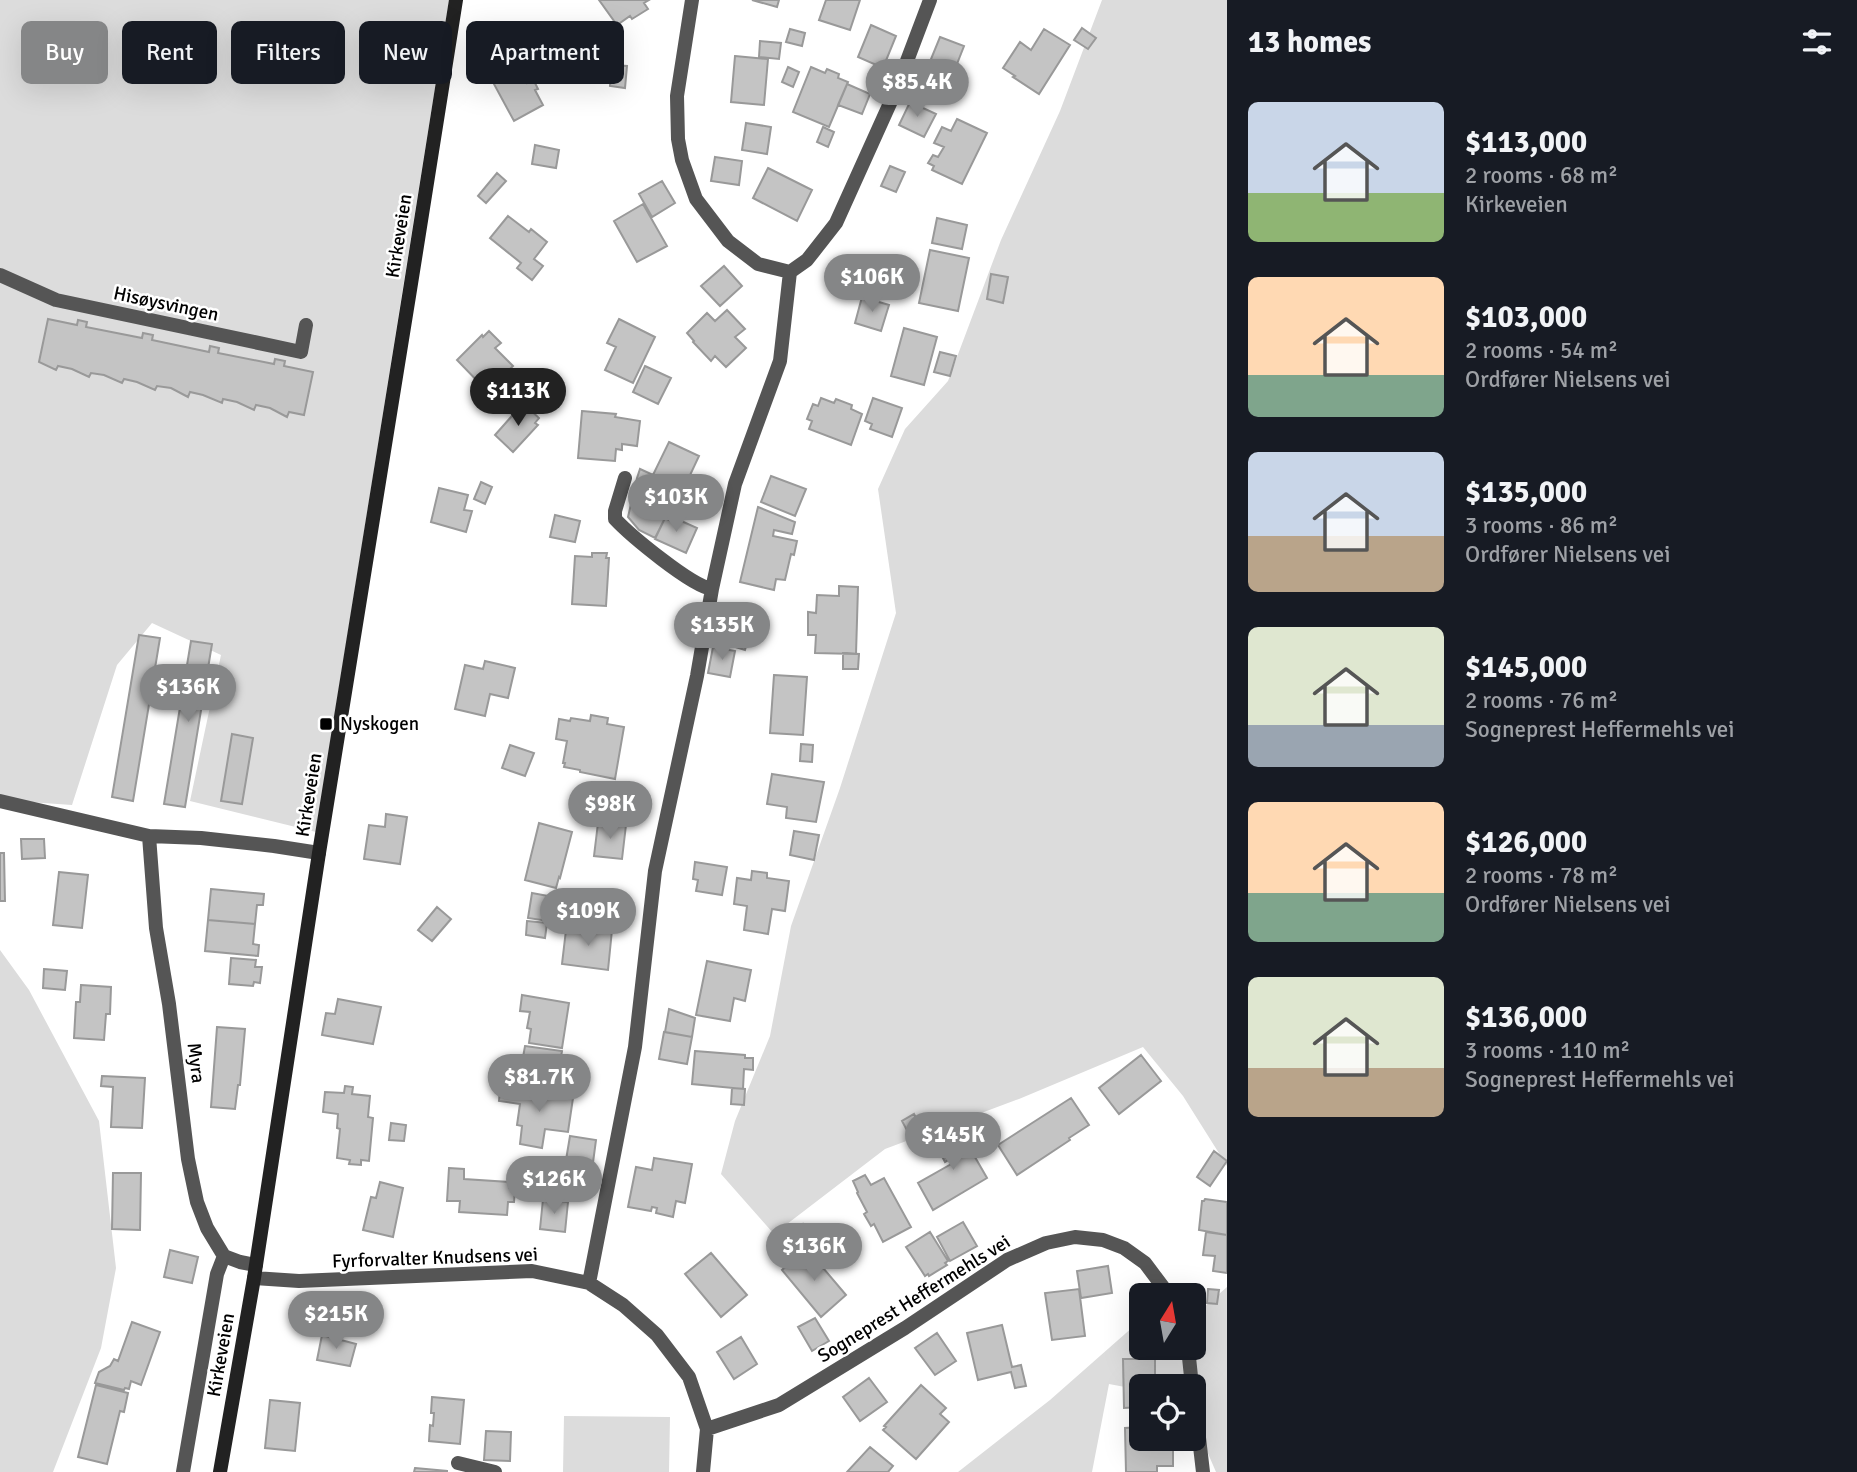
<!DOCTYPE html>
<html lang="en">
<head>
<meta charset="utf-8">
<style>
  body { margin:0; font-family:Signika,sans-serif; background:#20242c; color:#f1f3f6; height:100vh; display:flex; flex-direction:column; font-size:26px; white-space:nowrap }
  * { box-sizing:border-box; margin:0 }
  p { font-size:23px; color:#9ea1a6 }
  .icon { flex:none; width:38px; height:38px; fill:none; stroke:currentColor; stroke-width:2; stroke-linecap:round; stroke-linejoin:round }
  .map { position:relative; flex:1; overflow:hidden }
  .side { display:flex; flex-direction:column; background:#171b24; width:630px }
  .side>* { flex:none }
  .top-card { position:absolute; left:21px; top:21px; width:665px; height:63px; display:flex; gap:14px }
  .needle { width:46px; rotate:11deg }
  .fabs { position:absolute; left:1129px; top:1283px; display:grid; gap:14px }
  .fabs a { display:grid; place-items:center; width:77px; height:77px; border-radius:10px; background:#171b24; box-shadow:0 7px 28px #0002; font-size:35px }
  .price { position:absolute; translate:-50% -60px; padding:0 16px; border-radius:24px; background:#858687; color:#fff; font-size:23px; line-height:46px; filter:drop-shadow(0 2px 4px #0008) }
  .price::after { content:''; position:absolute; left:50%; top:42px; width:21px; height:16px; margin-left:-10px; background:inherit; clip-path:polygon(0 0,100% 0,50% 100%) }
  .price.selected { background:#222; color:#fff }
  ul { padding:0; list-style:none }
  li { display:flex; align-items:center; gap:21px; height:175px; padding:0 21px }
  li span { display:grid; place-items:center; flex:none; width:196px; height:140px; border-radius:10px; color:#555 }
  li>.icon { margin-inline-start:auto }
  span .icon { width:84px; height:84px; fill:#fffc; stroke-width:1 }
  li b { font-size:30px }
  h2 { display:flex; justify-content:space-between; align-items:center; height:84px; padding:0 21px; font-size:30px }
  .chip { padding:0 24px; border-radius:10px; background:#171b24; box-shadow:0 7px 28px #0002; font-size:24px; line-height:63px }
  .chip.selected { background:#858687; color:#fff }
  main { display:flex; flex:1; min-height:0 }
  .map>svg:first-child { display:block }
</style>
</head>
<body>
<main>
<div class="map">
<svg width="1227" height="1472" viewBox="0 0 1227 1472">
  <rect width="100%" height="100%" fill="#fff"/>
  <!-- green -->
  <path fill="#dcdcdc" d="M 0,0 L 449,0 L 316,832 L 190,801 L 221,655 L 152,623 L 117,665 L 72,805 L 0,800 Z
    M 1102,0 L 1227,0 L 1227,1166 L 1183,1096 L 1143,1047 L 1019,1099 L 885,1149 L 774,1234 L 721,1174 L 735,1121 L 770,1036 L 791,926 L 840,788 L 896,613 L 878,489 L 905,429 L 948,381 L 1001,240 L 1060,111 Z
    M 0,950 L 29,990 L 99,1121 L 116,1268 L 101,1348 L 53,1472 L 0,1472 Z
    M 1227,1287 L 1227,1472 L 1216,1472 L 1194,1421 L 1194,1386 L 1141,1386 L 1141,1390 L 1109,1384 L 1092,1472 L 958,1472 L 1050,1400 L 1134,1326 L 1141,1326 L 1141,1348 L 1194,1348 L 1194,1316 Z
    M 564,1416 L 670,1417 L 669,1472 L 563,1472 Z"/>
  <!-- building -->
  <path fill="#c4c4c4" stroke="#999" stroke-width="2" d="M 599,0 L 649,0 L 644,3 L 648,9 L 632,19 L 630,16 L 617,25 Z
    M 752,0 L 779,0 L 777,7 Z
    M 826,0 L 860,0 L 850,30 L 819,20 Z
    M 871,25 L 896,36 L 883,68 L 858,57 Z
    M 1082,28 L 1096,38 L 1088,49 L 1074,40 Z
    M 790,29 L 805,33 L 802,46 L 786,42 Z
    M 1044,29 L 1070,45 L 1039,94 L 1013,77 L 1015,76 L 1003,68 L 1020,42 L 1031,50 Z
    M 940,37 L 964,46 L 953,74 L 929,64 Z
    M 760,41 L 781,43 L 779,59 L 759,57 Z
    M 735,56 L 768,59 L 764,105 L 731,102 Z
    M 514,59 L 527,83 L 533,79 L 538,89 L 535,90 L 543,105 L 514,121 L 488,73 Z
    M 612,65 L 627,66 L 625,88 L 610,86 Z
    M 788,67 L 799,72 L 793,87 L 782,82 Z
    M 811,67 L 825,73 L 827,69 L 839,74 L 838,78 L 848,82 L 829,127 L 793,112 Z
    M 847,84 L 870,94 L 862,114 L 838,105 Z
    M 910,102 L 936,114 L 924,137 L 899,125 Z
    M 957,119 L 987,133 L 962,184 L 932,170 L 934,166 L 928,163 L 933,155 L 938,157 L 944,147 L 934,143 L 942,127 L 951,131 Z
    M 746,123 L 771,127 L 767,154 L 742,150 Z
    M 823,127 L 834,132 L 828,147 L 817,142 Z
    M 535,145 L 559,150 L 556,168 L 532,164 Z
    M 715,157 L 742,161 L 739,185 L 711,181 Z
    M 890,166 L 905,172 L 896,192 L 881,186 Z
    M 768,168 L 812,190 L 797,221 L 753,198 Z
    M 497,173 L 506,181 L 486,203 L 478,196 Z
    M 662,181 L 675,203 L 652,217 L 639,194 Z
    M 643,204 L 667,246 L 637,262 L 614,221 Z
    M 508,216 L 529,232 L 531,229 L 547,242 L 534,259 L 543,266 L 532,280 L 517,268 L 521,263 L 490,238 Z
    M 937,218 L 967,225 L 962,249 L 932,243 Z
    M 930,250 L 969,258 L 958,311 L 919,303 Z
    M 724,266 L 742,286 L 720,306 L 701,286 Z
    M 991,274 L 1008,277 L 1003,303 L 987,299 Z
    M 862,297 L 889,305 L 881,331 L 855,323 Z
    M 727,310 L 745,329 L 735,337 L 746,348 L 726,367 L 715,356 L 711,361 L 693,342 L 694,341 L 687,333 L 707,313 L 715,321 Z
    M 48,319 L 77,325 L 78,320 L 87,322 L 86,327 L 142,338 L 143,333 L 153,335 L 152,340 L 209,352 L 210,346 L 219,348 L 218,353 L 274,364 L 275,359 L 285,361 L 284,366 L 313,372 L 304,415 L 289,412 L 287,417 L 270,408 L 256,405 L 254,410 L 237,402 L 223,399 L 222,403 L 203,395 L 190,392 L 188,397 L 171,388 L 157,386 L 155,390 L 137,382 L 124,379 L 122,383 L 104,375 L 91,373 L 89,377 L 72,369 L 58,366 L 56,370 L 39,362 Z
    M 619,319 L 655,337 L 633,383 L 605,370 L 616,347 L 607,343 Z
    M 904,328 L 937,337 L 924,385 L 891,376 Z
    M 489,331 L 501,343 L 495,348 L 513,366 L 487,391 L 457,360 L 482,335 L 483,337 Z
    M 940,352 L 956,356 L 950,376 L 934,372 Z
    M 645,366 L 671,378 L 658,404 L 633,392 Z
    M 821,398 L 834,403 L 836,399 L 852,405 L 851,409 L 862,414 L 851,445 L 809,429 L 812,421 L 807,419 L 813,404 L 818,406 Z
    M 873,398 L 902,408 L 892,437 L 870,429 L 872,424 L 865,421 Z
    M 526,406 L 539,418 L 535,423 L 538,425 L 513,452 L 495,435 L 519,408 L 522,411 Z
    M 582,411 L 616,414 L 615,417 L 640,421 L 637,446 L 622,444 L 622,450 L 616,449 L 615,461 L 578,458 Z
    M 669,442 L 699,456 L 669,520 L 665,518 L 655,538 L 639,530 L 628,517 L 637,478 L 640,469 L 653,475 Z
    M 771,476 L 806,489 L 795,516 L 761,502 Z
    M 481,482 L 492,487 L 485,504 L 474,499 Z
    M 439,488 L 468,495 L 464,510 L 472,511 L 466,532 L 431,522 Z
    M 758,507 L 795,522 L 792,534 L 774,530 L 773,536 L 797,541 L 794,555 L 791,554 L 785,580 L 776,579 L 774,590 L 740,582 Z
    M 555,515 L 580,521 L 575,542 L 550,537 Z
    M 670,516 L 697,528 L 686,553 L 655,539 L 665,518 L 669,520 Z
    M 592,553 L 607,553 L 606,558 L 609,558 L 606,606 L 572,604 L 575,556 L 592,557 Z
    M 839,586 L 858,587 L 856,654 L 815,653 L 816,635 L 808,635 L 808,612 L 816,613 L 817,595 L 839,596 Z
    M 732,634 L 748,639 L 745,650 L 729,645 Z
    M 139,635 L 160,638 L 133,801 L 112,797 Z
    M 191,641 L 212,644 L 185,807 L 164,804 Z
    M 713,647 L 735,651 L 730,677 L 708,673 Z
    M 843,653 L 859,654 L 858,669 L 843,669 Z
    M 485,661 L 515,668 L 508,698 L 490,694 L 485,716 L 455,709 L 465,665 L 483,669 Z
    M 774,675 L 807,677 L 803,735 L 770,733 Z
    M 591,715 L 608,718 L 607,724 L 624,727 L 615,779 L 580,772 L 580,770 L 564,767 L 565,763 L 563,763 L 567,741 L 556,739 L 559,719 L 570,721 L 571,718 L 590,721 Z
    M 232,734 L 253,738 L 242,804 L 221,801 Z
    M 801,744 L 813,745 L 812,762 L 800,761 Z
    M 510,745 L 534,753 L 525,776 L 502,768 Z
    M 772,774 L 824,782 L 816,822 L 786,818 L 787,807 L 767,804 Z
    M 386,814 L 407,817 L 400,864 L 364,859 L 369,825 L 385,827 Z
    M 539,823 L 572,832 L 560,878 L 559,877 L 556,888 L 525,880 Z
    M 598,823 L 626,825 L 622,859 L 594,856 Z
    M 794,831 L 819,835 L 814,860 L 790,855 Z
    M 21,839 L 44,839 L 45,858 L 22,859 Z
    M 0,853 L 4,853 L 5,901 L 0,901 Z
    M 695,862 L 727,867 L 722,895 L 696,891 L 698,880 L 693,879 Z
    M 752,871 L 767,873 L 767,878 L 789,881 L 785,911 L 772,909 L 768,934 L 744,930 L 747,906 L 734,904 L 737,878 L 751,880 Z
    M 59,872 L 88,875 L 82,928 L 53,925 Z
    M 211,889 L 264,894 L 263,905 L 257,905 L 255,924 L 208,920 Z
    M 532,893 L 559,898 L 555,922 L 528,918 Z
    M 437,907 L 451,919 L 432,941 L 418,930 Z
    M 208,920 L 255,924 L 253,944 L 259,945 L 258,956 L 205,951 Z
    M 527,921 L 547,923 L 545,938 L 526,935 Z
    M 584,927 L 612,930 L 608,970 L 562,964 L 566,930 L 583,932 Z
    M 231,958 L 256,960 L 255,967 L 262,967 L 260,983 L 254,982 L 253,986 L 229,984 Z
    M 707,961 L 751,970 L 745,1001 L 734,998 L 730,1021 L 696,1015 Z
    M 44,969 L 67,971 L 65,990 L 43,988 Z
    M 81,985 L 111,987 L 110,1014 L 106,1014 L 104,1040 L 74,1038 L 76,1002 L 80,1002 Z
    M 522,995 L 569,1003 L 562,1048 L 529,1043 L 531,1029 L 527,1028 L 530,1012 L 520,1011 Z
    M 338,999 L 381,1007 L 373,1044 L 322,1035 L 326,1013 L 335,1014 Z
    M 669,1009 L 695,1018 L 692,1037 L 665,1032 Z
    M 217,1027 L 245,1029 L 240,1085 L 238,1085 L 235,1109 L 211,1107 Z
    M 664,1032 L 692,1037 L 687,1064 L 659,1059 Z
    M 525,1046 L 562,1051 L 557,1080 L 520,1074 Z
    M 695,1051 L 745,1055 L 745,1058 L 753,1058 L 753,1070 L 744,1069 L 743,1089 L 692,1084 Z
    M 1141,1055 L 1161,1081 L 1119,1114 L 1099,1088 Z
    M 102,1076 L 145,1078 L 142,1128 L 111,1127 L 113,1087 L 101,1086 Z
    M 345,1086 L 353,1087 L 352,1094 L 370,1096 L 368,1117 L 373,1118 L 369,1161 L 361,1160 L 361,1165 L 349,1164 L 350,1160 L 337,1158 L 340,1129 L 337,1128 L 338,1114 L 323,1112 L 325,1092 L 344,1093 Z
    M 732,1088 L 745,1089 L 744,1105 L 731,1104 Z
    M 500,1089 L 573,1098 L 568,1132 L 545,1129 L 542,1148 L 520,1144 L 522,1126 L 517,1125 L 520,1104 L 499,1101 Z
    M 1071,1098 L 1089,1125 L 1069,1138 L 1070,1140 L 1017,1175 L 998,1145 Z
    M 914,1114 L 923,1131 L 911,1138 L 902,1121 Z
    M 391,1123 L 406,1125 L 404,1141 L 389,1140 Z
    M 959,1129 L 971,1153 L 972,1152 L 987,1178 L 933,1210 L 918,1183 L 953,1163 L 950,1159 L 945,1162 L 935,1143 Z
    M 570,1136 L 596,1140 L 592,1170 L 565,1166 Z
    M 1214,1151 L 1227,1161 L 1210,1186 L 1197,1177 Z
    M 654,1158 L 692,1164 L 685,1203 L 676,1201 L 673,1217 L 656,1213 L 657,1208 L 652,1207 L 651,1211 L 628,1207 L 636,1167 L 652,1170 Z
    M 449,1168 L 464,1169 L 464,1179 L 509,1182 L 509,1188 L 515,1189 L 514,1202 L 508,1202 L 507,1215 L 459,1212 L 460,1201 L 447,1201 Z
    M 113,1173 L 141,1173 L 140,1230 L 112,1229 Z
    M 865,1175 L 871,1185 L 884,1178 L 911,1227 L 883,1242 L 874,1224 L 871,1226 L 864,1214 L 867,1212 L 857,1193 L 858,1192 L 853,1181 Z
    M 380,1182 L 403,1188 L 393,1237 L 363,1230 L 371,1197 L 376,1198 Z
    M 543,1199 L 568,1202 L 565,1232 L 540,1229 Z
    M 1205,1199 L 1227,1202 L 1227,1235 L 1199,1230 L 1202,1201 L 1204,1201 Z
    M 963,1222 L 977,1246 L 950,1261 L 937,1237 Z
    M 803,1224 L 812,1235 L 798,1247 L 789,1236 Z
    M 930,1232 L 948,1261 L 945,1263 L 947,1265 L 929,1276 L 928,1274 L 925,1276 L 906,1247 Z
    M 1206,1232 L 1227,1235 L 1227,1273 L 1213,1271 L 1215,1256 L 1203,1255 Z
    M 807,1249 L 846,1295 L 821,1317 L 782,1270 Z
    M 170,1250 L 198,1257 L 192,1283 L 164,1277 Z
    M 711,1253 L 747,1295 L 721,1317 L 685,1274 Z
    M 1108,1266 L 1112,1293 L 1081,1298 L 1077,1271 Z
    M 1079,1289 L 1085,1336 L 1052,1340 L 1045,1293 Z
    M 1208,1289 L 1219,1290 L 1217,1304 L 1207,1303 Z
    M 815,1318 L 829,1341 L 812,1351 L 798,1327 Z
    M 132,1322 L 160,1332 L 141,1385 L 131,1381 L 129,1389 L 125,1388 L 124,1390 L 95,1383 L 99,1372 L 110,1366 L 114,1359 L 118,1361 Z
    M 1002,1325 L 1012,1367 L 1021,1365 L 1026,1386 L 1015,1388 L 1011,1372 L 978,1380 L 967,1333 Z
    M 937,1333 L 956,1361 L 935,1375 L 915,1348 Z
    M 322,1335 L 356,1344 L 350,1366 L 317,1360 Z
    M 741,1337 L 757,1364 L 734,1379 L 717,1352 Z
    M 1123,1359 L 1155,1359 L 1155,1386 L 1141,1386 L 1140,1407 L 1124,1408 Z
    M 869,1378 L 887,1402 L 860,1421 L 843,1397 Z
    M 96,1385 L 128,1393 L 124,1412 L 120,1411 L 107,1464 L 78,1457 Z
    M 921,1385 L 946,1408 L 940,1414 L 949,1422 L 916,1459 L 883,1430 L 886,1427 L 884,1426 Z
    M 432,1397 L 464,1400 L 460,1444 L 429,1441 L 430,1425 L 433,1426 L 434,1413 L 431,1413 Z
    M 270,1400 L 300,1403 L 295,1451 L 265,1448 Z
    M 1141,1427 L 1141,1438 L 1156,1438 L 1156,1444 L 1173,1444 L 1173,1466 L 1157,1466 L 1157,1472 L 1126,1472 L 1125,1428 Z
    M 486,1431 L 511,1432 L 510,1461 L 484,1460 Z
    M 870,1447 L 893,1466 L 888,1472 L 847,1472 Z
    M 415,1468 L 447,1471 L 447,1472 L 414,1472 Z"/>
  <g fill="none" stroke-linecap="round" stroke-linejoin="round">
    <!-- minor -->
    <path stroke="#555" stroke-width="14" d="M 692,0 L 677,96 L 678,139 L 682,160 L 696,199 L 728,241 L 758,264 L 790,272
      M 0,275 L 56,300 L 301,352 L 306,325
      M 625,478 L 615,511 L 615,519 C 630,535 691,586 712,589
      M 0,801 L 149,836 L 201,838 L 274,846 L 319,853
      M 149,836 L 156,928 L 169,1004 L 188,1159 L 197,1202 L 207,1228 L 224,1256 L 240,1262 L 256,1265
      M 254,1278 L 299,1281 L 532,1271 L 589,1283 L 623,1305 L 657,1335 L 689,1377 L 707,1429 L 703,1472
      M 589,1283 L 635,1047 L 655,871 L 697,676 L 712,589 L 735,484 L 780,361 L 790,272 L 807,260 L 836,223 L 896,90 L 930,0
      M 1188,1348 L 1192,1386
      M 1194,1395 L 1203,1472
      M 707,1429 L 779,1405 L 905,1328 L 1007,1260 L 1046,1243 L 1075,1237 L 1103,1240 L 1124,1248 L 1145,1263 L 1169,1295
      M 458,1463 L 495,1472
      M 183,1472 L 217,1274 L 224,1256"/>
    <!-- secondary -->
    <path stroke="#222" stroke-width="14" d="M 220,1472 L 254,1278 L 319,853 L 410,290 L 456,0"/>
  </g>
  <!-- markers -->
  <rect fill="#000" stroke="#fff" stroke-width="2.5" x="319" y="717" width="14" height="14" rx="3.5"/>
  <g text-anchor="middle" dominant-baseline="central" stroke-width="5" stroke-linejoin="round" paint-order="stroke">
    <!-- street labels -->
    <g font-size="19" fill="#000" stroke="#fff">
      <text transform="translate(399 236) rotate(-81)">Kirkeveien</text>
      <text transform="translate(166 304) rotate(12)">Hisøysvingen</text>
      <text transform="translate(309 795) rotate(-81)">Kirkeveien</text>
      <text transform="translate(196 1063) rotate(83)">Myra</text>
      <text transform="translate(435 1258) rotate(-2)">Fyrforvalter Knudsens vei</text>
      <text transform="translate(914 1299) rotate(-32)">Sogneprest Heffermehls vei</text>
      <text transform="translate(221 1355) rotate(-80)">Kirkeveien</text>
    </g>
    <!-- poi labels -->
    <g font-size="19" fill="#000" stroke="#fff" text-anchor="start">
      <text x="340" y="724">Nyskogen</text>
    </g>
  </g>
</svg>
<div class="fabs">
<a><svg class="needle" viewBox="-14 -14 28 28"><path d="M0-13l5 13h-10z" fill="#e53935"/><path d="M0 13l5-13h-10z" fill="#9ea1a6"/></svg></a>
<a><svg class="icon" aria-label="locate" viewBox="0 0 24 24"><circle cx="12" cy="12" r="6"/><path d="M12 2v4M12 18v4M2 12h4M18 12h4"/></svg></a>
</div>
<b class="price" style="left:917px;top:119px">$85.4K</b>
<b class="price" style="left:872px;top:314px">$106K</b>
<b class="price selected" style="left:518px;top:428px">$113K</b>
<b class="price" style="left:676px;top:534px">$103K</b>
<b class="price" style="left:722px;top:662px">$135K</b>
<b class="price" style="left:188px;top:724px">$136K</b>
<b class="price" style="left:610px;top:841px">$98K</b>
<b class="price" style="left:588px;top:948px">$109K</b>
<b class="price" style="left:539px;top:1114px">$81.7K</b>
<b class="price" style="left:953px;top:1172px">$145K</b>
<b class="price" style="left:554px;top:1216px">$126K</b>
<b class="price" style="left:814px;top:1283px">$136K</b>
<b class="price" style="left:336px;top:1351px">$215K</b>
<div class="top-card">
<a class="chip selected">Buy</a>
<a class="chip">Rent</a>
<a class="chip">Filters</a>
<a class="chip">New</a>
<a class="chip">Apartment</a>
</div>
</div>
<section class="side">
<h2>13 homes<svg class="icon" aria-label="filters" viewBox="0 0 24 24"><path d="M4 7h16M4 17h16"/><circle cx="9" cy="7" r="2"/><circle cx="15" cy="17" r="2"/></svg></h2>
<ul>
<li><span style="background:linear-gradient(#c9d6e8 65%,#8fb573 0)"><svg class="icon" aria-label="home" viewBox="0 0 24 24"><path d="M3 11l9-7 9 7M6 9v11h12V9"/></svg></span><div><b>$113,000</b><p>2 rooms · 68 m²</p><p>Kirkeveien</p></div></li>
<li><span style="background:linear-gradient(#ffd9b3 70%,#7fa58c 0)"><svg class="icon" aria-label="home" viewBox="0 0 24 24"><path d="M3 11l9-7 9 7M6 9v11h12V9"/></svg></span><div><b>$103,000</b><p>2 rooms · 54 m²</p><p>Ordfører Nielsens vei</p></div></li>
<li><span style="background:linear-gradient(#c9d6e8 60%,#b9a48a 0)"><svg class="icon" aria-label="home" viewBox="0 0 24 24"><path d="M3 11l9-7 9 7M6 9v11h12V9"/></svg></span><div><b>$135,000</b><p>3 rooms · 86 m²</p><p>Ordfører Nielsens vei</p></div></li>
<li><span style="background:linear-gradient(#dfe7d0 70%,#9aa5b1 0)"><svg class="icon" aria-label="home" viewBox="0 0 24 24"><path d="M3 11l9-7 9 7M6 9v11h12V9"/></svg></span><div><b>$145,000</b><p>2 rooms · 76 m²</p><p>Sogneprest Heffermehls vei</p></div></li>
<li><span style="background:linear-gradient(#ffd9b3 65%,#7fa58c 0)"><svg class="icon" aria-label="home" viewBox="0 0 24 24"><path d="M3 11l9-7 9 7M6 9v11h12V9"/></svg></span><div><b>$126,000</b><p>2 rooms · 78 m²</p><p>Ordfører Nielsens vei</p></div></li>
<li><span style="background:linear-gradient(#dfe7d0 65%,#b9a48a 0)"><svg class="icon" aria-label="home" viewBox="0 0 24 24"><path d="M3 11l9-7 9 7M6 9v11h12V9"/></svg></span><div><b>$136,000</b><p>3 rooms · 110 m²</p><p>Sogneprest Heffermehls vei</p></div></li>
</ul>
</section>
</main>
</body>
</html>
